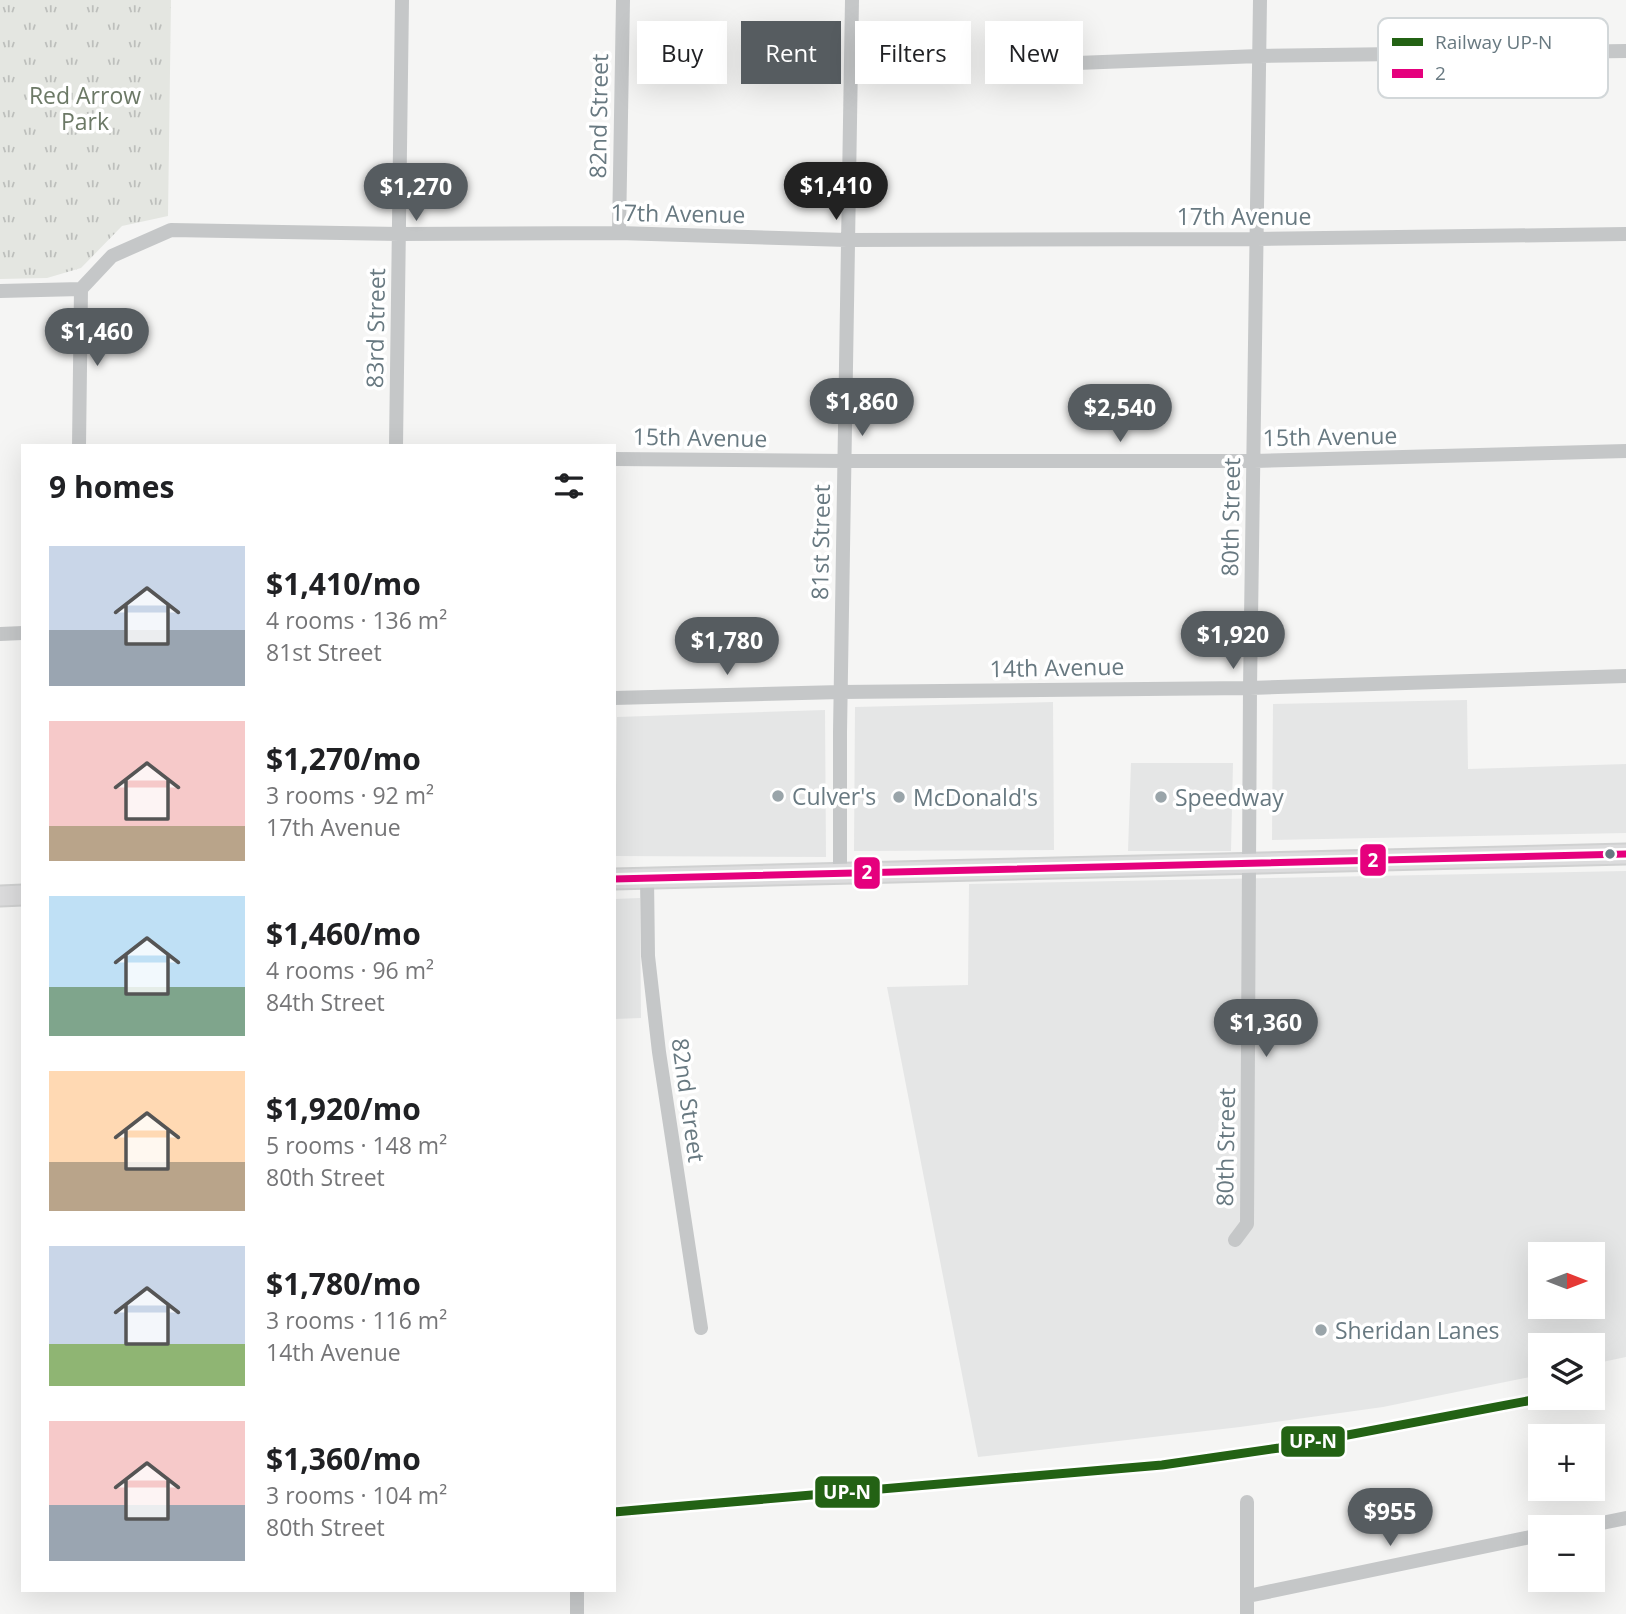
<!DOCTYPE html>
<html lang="en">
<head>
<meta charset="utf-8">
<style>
  body { margin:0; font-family:"Open Sans",sans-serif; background:#f2f2f2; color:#202124; height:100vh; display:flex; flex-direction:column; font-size:26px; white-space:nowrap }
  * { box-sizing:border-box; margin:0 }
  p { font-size:23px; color:#757577 }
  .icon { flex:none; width:38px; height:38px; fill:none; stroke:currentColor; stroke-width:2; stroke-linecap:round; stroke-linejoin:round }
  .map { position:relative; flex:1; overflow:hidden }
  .drawer { position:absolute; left:21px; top:444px; width:595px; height:1148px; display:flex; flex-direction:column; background:#fff; border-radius:0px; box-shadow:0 7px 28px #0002 }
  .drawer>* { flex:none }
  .hud { position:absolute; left:637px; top:21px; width:665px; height:63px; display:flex; gap:14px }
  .needle { width:46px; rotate:90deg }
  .fabs { position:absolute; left:1528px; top:1242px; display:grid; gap:14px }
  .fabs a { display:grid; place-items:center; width:77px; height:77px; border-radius:0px; background:#fff; box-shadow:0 7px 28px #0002; font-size:35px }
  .price { position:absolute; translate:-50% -60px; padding:0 16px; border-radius:24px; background:#565c60; color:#fff; font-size:23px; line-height:46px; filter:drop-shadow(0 2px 4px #0008) }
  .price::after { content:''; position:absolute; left:50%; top:42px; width:21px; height:16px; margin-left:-10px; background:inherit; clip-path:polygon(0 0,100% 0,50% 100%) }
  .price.current { background:#222; color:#fff }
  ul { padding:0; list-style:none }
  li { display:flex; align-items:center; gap:21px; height:175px; padding:0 28px }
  li span { display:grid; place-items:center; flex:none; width:196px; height:140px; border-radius:0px; color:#555 }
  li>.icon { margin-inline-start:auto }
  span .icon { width:84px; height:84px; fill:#fffc; stroke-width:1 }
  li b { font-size:30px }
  h2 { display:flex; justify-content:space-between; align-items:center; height:84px; padding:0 28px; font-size:30px }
  .pill { padding:0 24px; border-radius:0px; background:#fff; box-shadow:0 7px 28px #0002; font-size:24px; line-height:63px }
  .pill.current { background:#565c60; color:#fff }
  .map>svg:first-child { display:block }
</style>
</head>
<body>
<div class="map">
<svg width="1626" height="1614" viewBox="0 0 1626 1614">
  <defs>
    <pattern id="park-tufts" width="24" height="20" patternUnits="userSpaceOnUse" patternTransform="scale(1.75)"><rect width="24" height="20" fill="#e4e6e1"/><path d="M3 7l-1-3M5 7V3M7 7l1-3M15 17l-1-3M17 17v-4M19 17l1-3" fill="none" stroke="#bdbfbc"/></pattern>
  </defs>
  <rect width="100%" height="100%" fill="#f5f5f4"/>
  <!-- built -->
  <path fill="#e5e6e6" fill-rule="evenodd" d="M 1467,700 L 1468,769 L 1626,764 L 1626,833 L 1272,840 L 1273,704 Z
    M 1053,702 L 1054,850 L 854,851 L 855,707 Z
    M 825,710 L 826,857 L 615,856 L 617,717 Z
    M 1131,763 L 1233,763 L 1231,851 L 1128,851 Z
    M 1626,871 L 1626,1357 L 1593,1364 L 1592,1346 L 1540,1346 L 1540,1375 L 1383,1407 L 1240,1427 L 978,1457 L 887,987 L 968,985 L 969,884 ZM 1540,1255 L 1592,1255 L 1592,1307 L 1540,1307 Z
    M 640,898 L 641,1018 L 614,1019 L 614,899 Z"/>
  <!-- park -->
  <path fill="url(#park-tufts)" d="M 0,0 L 171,0 L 168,216 L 122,226 L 81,268 L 47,278 L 0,279 Z"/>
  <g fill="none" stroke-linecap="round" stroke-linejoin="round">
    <defs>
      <path id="major" d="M 614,879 L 1626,854
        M 0,896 L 23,895"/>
    </defs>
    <!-- major casing -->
    <use href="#major" stroke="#d0d1d1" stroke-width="23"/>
    <!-- minor -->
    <path stroke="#c5c7c8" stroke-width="14" d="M 1044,67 L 1077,63 L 1259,56 L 1626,51
      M 619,233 L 623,0
      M 0,291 L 81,289 L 112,256 L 171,230 L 399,234 L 619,233 L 847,240 L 1257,239 L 1626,234
      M 79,446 L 81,289
      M 396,446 L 402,0
      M 614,459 L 844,461 L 1254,461 L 1626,451
      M 0,634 L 23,633
      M 614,698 L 841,692 L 1250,688 L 1626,676
      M 840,875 L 840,732 L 852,0
      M 647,878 L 648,956 L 659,1052 L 701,1328
      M 1235,1240 L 1247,1224 L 1250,688 L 1260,0
      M 1247,1502 L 1247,1614
      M 1577,1528 L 1626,1518
      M 1248,1596 L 1540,1535
      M 577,1614 L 577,1591"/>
    <!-- major -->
    <use href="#major" stroke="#dcdcdd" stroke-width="19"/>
    <defs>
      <path id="bus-1" d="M 614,879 L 1626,854"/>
    </defs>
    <!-- bus-1 casing -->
    <use href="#bus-1" stroke="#fff" stroke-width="12"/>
    <!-- bus-1 -->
    <use href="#bus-1" stroke="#e5007d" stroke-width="7"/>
    <defs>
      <path id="rail-1" d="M 614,1512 L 1162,1465 L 1279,1448 L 1543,1398"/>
    </defs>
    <!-- rail-1 casing -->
    <use href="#rail-1" stroke="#fff" stroke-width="14"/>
    <!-- rail-1 -->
    <use href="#rail-1" stroke="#236214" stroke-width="9"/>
  </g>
  <!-- markers -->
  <g fill="#99a4a9" stroke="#fff" stroke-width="2.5">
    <circle cx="778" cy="796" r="7"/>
    <circle cx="899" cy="797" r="7"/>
    <circle cx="1161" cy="797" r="7"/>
    <circle cx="1321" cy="1330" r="7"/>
  </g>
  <circle fill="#687981" stroke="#fff" stroke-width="2.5" cx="1610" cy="854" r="6"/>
  <g text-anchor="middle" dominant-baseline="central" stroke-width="7" stroke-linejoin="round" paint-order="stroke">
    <!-- park labels -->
    <g font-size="23" fill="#6c7966" stroke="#fff">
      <text x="85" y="95">Red Arrow<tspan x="85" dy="26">Park</tspan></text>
    </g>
    <!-- street labels -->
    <g font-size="23" fill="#687981" stroke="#fff">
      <text transform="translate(598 116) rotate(-89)">82nd Street</text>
      <text transform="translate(678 213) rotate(1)">17th Avenue</text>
      <text x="1244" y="216">17th Avenue</text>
      <text transform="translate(375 328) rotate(-89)">83rd Street</text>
      <text transform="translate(1330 436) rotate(-1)">15th Avenue</text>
      <text transform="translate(700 437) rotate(1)">15th Avenue</text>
      <text transform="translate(1230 517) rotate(-89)">80th Street</text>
      <text transform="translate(820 542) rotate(-89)">81st Street</text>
      <text transform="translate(1057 667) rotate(-1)">14th Avenue</text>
      <text transform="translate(689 1100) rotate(82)">82nd Street</text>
      <text transform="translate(1225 1147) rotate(-89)">80th Street</text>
    </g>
    <!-- poi labels -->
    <g font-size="23" fill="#687981" stroke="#fff" text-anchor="start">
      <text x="792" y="796">Culver's</text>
      <text x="913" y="797">McDonald's</text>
      <text x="1175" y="797">Speedway</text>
      <text x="1335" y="1330">Sheridan Lanes</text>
    </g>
  </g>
  <!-- legend -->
  <rect x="1378" y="18" width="230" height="80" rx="10" fill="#fff" stroke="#d2d7d9" stroke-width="2"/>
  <rect x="1392" y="38" width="31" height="8" fill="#236214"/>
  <rect x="1392" y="69" width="31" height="9" fill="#e5007d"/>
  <g font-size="19" fill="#687981">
    <text x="1435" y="49">Railway UP-N</text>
    <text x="1435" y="80">2</text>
  </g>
  <g stroke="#fff" stroke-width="2.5">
    <rect x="1359" y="843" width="28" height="34" rx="7" fill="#e5007d"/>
    <rect x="853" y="856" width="28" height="34" rx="7" fill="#e5007d"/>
    <rect x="1280" y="1425" width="66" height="33" rx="7" fill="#236214"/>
    <rect x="814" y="1475" width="67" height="34" rx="7" fill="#236214"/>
  </g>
  <g font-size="19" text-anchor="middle" font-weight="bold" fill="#fff">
    <text x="1373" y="867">2</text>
    <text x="867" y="879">2</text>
    <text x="1313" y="1448">UP-N</text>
    <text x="847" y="1499">UP-N</text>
  </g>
</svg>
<div class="fabs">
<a><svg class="needle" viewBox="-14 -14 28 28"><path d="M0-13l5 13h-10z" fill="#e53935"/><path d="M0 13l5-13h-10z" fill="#757577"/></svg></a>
<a><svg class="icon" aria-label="layers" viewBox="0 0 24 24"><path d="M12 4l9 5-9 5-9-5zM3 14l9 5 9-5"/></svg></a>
<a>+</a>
<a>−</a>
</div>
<b class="price current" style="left:836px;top:222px">$1,410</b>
<b class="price" style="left:416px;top:223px">$1,270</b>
<b class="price" style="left:97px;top:368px">$1,460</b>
<b class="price" style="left:862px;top:438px">$1,860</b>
<b class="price" style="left:1120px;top:444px">$2,540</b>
<b class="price" style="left:1233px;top:671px">$1,920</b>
<b class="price" style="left:727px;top:677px">$1,780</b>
<b class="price" style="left:1266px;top:1059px">$1,360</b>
<b class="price" style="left:1390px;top:1548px">$955</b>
<div class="hud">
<a class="pill">Buy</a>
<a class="pill current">Rent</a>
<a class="pill">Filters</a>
<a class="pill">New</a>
</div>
<section class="drawer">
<h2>9 homes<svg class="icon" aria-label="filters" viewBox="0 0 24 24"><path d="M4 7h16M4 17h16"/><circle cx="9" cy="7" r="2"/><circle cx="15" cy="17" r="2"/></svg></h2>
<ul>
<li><span style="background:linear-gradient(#c9d6e8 60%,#9aa5b1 0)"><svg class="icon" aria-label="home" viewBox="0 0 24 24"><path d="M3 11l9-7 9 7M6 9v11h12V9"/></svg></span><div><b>$1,410/mo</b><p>4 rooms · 136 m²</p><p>81st Street</p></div></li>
<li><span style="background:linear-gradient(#f6c9c9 75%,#b9a48a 0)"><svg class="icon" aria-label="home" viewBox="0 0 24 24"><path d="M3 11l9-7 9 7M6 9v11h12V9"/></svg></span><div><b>$1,270/mo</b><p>3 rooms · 92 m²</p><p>17th Avenue</p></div></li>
<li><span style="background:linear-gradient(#bfe0f5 65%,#7fa58c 0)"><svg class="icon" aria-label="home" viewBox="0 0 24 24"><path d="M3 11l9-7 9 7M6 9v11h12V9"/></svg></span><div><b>$1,460/mo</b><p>4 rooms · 96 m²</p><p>84th Street</p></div></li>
<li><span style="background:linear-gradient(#ffd9b3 65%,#b9a48a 0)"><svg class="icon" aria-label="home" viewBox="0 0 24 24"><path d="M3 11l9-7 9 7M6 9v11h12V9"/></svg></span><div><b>$1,920/mo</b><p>5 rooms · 148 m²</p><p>80th Street</p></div></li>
<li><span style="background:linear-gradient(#c9d6e8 70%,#8fb573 0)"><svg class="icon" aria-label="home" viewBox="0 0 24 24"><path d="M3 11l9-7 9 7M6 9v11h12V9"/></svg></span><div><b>$1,780/mo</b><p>3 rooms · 116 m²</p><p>14th Avenue</p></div></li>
<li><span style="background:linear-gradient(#f6c9c9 60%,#9aa5b1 0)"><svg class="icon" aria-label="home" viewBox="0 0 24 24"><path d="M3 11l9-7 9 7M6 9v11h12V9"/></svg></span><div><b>$1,360/mo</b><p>3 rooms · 104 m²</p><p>80th Street</p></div></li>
</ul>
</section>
</div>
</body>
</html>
